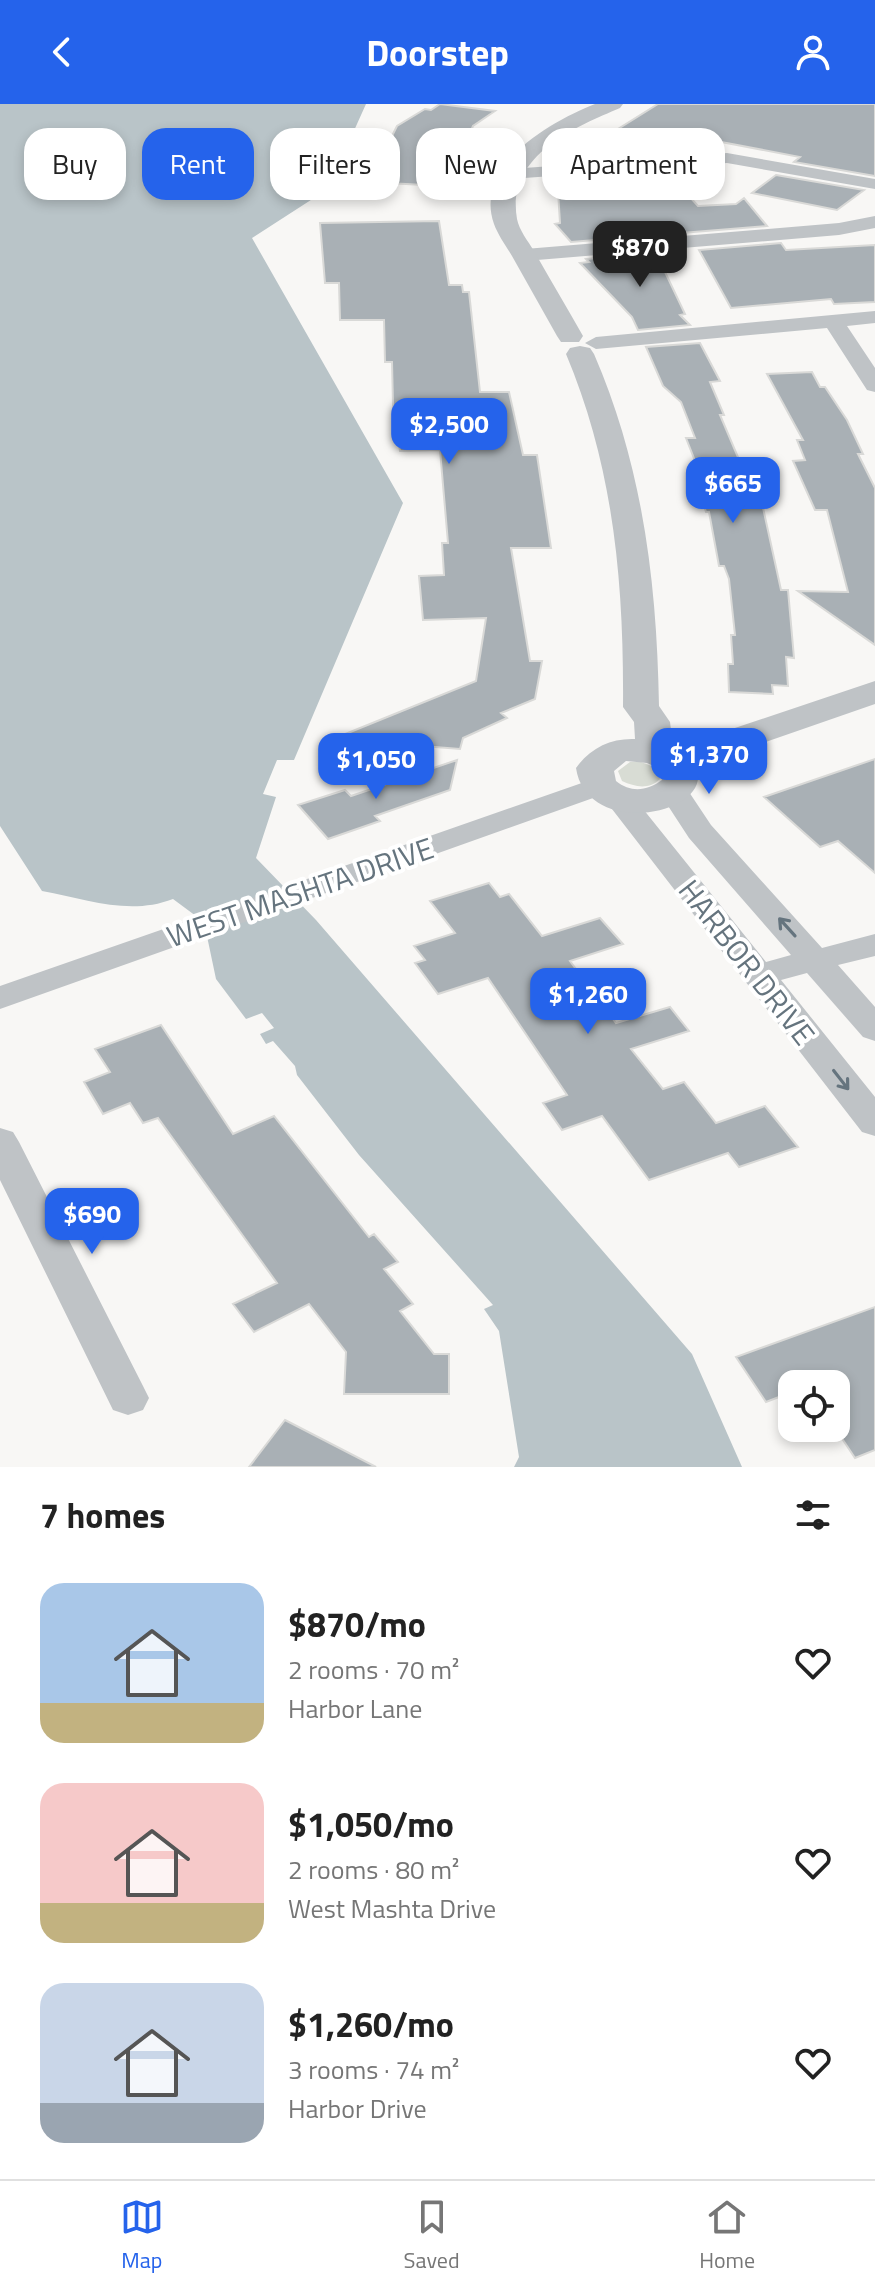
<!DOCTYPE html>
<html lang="en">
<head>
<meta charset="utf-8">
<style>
  body { margin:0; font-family:"Titillium Web",sans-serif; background:#f6f6f6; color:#222; height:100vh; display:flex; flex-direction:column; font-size:30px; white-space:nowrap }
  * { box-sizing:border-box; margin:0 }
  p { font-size:26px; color:#767676 }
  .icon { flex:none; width:44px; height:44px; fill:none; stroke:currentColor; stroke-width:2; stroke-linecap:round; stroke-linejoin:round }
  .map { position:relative; height:1363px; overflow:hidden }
  .side { display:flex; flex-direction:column; background:#fff; flex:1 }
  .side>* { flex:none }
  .top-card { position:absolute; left:24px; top:24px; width:828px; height:72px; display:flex; gap:16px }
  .buttons { position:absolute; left:778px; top:1266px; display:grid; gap:16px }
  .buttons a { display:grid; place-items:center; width:72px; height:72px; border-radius:16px; background:#fff; box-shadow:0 4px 12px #0003; font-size:40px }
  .price { position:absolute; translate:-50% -68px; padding:0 18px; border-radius:16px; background:#2563eb; color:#fff; font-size:26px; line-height:52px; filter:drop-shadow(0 2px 4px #0008) }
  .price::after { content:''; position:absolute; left:50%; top:48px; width:24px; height:18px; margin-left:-12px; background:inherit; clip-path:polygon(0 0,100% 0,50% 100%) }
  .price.current { background:#222; color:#fff }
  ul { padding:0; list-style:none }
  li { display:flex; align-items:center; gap:24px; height:200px; padding:0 40px }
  li span { display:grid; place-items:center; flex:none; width:224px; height:160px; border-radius:24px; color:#555 }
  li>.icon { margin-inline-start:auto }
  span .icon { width:96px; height:96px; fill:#fffc; stroke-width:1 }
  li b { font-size:34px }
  h2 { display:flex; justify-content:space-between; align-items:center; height:96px; padding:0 40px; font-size:34px }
  .chip { padding:0 28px; border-radius:24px; background:#fff; box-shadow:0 4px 12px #0003; font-size:28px; line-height:72px }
  .chip.current { background:#2563eb; color:#fff }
  header { display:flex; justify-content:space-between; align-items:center; height:104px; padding:0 40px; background:#2563eb; color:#fff; font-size:36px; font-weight:700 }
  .dock { display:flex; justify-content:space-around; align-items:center; height:112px; border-top:2px solid #e0e0e0; background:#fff; font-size:22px; color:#767676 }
  .dock a { display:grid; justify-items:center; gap:4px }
  .dock .current { color:#2563eb }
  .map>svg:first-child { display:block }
</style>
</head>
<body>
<header><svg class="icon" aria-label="back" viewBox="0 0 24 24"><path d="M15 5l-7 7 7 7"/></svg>Doorstep<svg class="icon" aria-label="person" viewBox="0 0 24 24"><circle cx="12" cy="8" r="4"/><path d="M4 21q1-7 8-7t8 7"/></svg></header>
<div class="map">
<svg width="875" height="1363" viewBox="0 0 875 1363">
  <rect width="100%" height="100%" fill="#f8f7f5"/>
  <!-- green -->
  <path fill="#d8dcd4" d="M 630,658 L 641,658 L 657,664 L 660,675 C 649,686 635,683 622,677 L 618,667 Z"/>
  <!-- water -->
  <path fill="#b9c4c8" d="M 0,0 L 366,0 L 339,60 L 314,94 L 252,134 L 403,399 L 294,656 L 277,656 L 263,690 L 276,693 L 256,754 L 316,816 L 692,1250 L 742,1363 L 514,1363 L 519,1353 L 499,1227 L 484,1205 L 493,1201 L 359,1051 L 297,971 L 295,962 L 273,937 L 266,940 L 260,930 L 274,924 L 262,909 L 246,915 L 216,875 L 204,818 L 173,795 C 129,812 87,795 42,787 L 0,722 Z"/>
  <!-- building -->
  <path fill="#a9b0b5" stroke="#d9d9d7" stroke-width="2" d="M 440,0 L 495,7 L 473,22 L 460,52 L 455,51 L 442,82 L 352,77 L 365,51 L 382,52 L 397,22 L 425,5 L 431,6 Z
    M 658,0 L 875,0 L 875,72 L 794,58 L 800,53 L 695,33 L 668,50 L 653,51 L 594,40 Z
    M 776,71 L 864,86 L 837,106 L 752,89 Z
    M 563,79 L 679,81 L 698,102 L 736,100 L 744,94 L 767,122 L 571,138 L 555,120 L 560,119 L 558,87 L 563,87 Z
    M 439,117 L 449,181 L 462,181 L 463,188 L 469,188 L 480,288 L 509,288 L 523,351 L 537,351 L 551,444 L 511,444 L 530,557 L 542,557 L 535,595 L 501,609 L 507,614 L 463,634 L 460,645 L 333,635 L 476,577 L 486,514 L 423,516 L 419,472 L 444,471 L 442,439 L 448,439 L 440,346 L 400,347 L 393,301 L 392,258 L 385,258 L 384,216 L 340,216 L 339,179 L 325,179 L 320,119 Z
    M 781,139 L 786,146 L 875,141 L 875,198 L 834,200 L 831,195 L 731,204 L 699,146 Z
    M 656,149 L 685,210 L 680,211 L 690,221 L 638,226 L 632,213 L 580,159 L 589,158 L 586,155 Z
    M 700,239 L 720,277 L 710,278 L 724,311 L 720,311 L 740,358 L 753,358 L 781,486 L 788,486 L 794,554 L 786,553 L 788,582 L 772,581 L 773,590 L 729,588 L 728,560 L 733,560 L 731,531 L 735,531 L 729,475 L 724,462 L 719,462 L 709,408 L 706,408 L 692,362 L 697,362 L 686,334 L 695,334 L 681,298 L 663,282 L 646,243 Z
    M 812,268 L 820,283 L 825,283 L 847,316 L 863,350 L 858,350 L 875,384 L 875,541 L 798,487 L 848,488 L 827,406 L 815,406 L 793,357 L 805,356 L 797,336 L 803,336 L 767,270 Z
    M 875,655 L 875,769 L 838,737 L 820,743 L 764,693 Z
    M 457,656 L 450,686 L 375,712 L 380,717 L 328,735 L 298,701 L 345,686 L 351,692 Z
    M 489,779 L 500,793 L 509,790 L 542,832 L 600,814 L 623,840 L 570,857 L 616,919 L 670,903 L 689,927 L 631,945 L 663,985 L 684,978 L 716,1019 L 765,1002 L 798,1043 L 739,1063 L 728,1049 L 649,1076 L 602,1012 L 562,1026 L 543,999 L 567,991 L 488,874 L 438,890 L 415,859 L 425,856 L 414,842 L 455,829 L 430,797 Z
    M 161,921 L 233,1030 L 274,1012 L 369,1133 L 374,1130 L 398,1158 L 384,1165 L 413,1200 L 400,1207 L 434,1250 L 449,1250 L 449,1290 L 344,1290 L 346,1248 L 309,1200 L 254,1228 L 233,1200 L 277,1179 L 158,1014 L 143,1019 L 130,999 L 103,1010 L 84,978 L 110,968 L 95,945 Z
    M 875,1203 L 875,1346 L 855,1354 L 835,1324 L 836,1280 L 792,1280 L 792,1288 L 766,1298 L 736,1253 Z
    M 285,1316 L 376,1363 L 249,1363 Z"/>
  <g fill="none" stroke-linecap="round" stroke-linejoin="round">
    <!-- minor -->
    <path fill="#bfc3c6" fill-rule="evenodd" d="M 727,49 L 875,75 L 875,85 L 727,59 L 511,75 L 502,70 L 511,65 Z
      M 875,112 L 875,124 L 839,131 L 525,157 L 515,151 L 525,145 L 839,119 Z
      M 875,207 L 875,219 L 847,222 L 875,264 L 875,288 L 867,286 L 827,224 L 596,245 L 585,239 L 596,233 Z
      M 599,673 L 610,676 L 614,682 L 610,688 L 0,905 L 0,882 Z
      M 674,679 L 685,682 L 711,721 L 822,844 L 875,830 L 875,852 L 838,861 L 875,903 L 875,937 L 863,933 L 807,869 L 781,876 L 875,993 L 875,1032 L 862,1028 L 605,696 L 609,690 L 620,687 L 631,690 L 766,858 L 791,851 L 689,734 L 659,688 L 663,682 Z
      M 0,1024 L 13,1028 L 19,1038 L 143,1282 L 149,1294 L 143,1306 L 128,1311 L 113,1306 L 0,1076 Z"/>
    <!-- tertiary -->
    <path fill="#bfc3c6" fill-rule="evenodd" d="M 595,0 L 623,0 L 620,4 C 573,24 506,52 517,115 C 519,126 528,137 534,147 C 550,175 567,204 583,232 L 579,238 L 561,238 L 557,232 C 542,205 527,179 512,152 C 506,142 498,131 494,120 C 473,61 552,17 595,0 Z
      M 580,242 L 590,244 L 594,250 C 643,363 657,480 659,602 L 670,618 L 673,642 L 711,632 L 875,577 L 875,600 L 737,648 L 694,659 C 723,709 587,738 576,664 C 590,644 611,634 635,635 L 634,618 L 623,603 C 624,480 614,364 566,250 L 570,244 ZM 626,657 L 647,659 L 658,664 L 662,676 C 647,687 631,689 616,677 L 614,667 Z"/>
  </g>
  <!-- one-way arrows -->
  <defs><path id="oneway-shaft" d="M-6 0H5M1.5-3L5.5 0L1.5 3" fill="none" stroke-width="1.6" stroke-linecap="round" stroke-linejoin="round" transform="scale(2)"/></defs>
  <g stroke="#65747e">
    <use href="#oneway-shaft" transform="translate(787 823) rotate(-132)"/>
    <use href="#oneway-shaft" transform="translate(841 976) rotate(52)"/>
  </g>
  <g text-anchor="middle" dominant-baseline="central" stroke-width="8" stroke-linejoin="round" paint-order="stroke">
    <!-- street labels -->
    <g font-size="30" fill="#65747e" stroke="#fff">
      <text transform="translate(300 788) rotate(-19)">WEST MASHTA DRIVE</text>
      <text transform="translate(747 858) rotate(52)">HARBOR DRIVE</text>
    </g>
  </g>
</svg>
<div class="buttons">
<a><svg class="icon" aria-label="locate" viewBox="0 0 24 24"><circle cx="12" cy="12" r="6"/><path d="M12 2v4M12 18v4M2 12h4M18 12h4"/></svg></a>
</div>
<b class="price current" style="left:640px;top:185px">$870</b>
<b class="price" style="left:449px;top:362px">$2,500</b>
<b class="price" style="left:733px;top:421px">$665</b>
<b class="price" style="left:709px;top:692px">$1,370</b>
<b class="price" style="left:376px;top:697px">$1,050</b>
<b class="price" style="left:588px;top:932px">$1,260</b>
<b class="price" style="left:92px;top:1152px">$690</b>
<div class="top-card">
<a class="chip">Buy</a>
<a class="chip current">Rent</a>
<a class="chip">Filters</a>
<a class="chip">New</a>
<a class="chip">Apartment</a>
</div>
</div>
<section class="side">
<h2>7 homes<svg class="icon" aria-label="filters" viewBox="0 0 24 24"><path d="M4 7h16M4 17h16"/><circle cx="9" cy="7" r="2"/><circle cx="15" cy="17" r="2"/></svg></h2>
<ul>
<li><span style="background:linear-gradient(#a9c7e8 75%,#c2b280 0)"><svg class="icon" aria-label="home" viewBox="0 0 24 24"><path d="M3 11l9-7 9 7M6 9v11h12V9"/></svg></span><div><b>$870/mo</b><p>2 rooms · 70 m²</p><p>Harbor Lane</p></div><svg class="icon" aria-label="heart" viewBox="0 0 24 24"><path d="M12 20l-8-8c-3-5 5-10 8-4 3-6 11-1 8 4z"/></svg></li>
<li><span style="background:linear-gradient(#f6c9c9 75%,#c2b280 0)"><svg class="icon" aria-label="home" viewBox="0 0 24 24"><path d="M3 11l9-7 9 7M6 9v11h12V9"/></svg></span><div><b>$1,050/mo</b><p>2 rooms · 80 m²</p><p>West Mashta Drive</p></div><svg class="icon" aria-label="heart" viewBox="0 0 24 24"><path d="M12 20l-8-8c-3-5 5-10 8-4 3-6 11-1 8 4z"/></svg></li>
<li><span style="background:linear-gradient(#c9d6e8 75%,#9aa5b1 0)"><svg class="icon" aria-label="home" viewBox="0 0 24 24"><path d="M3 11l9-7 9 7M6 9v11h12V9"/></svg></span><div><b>$1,260/mo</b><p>3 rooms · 74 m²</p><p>Harbor Drive</p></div><svg class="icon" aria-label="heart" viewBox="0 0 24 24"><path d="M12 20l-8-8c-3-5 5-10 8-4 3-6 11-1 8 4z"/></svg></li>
</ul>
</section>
<nav class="dock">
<a class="current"><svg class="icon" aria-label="map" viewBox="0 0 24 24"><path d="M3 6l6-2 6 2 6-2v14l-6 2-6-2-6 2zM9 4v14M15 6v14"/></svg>Map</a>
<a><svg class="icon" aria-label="saved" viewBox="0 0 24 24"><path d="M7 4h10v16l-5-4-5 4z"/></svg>Saved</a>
<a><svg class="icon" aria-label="home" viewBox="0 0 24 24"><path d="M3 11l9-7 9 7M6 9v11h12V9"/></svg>Home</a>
</nav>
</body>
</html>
